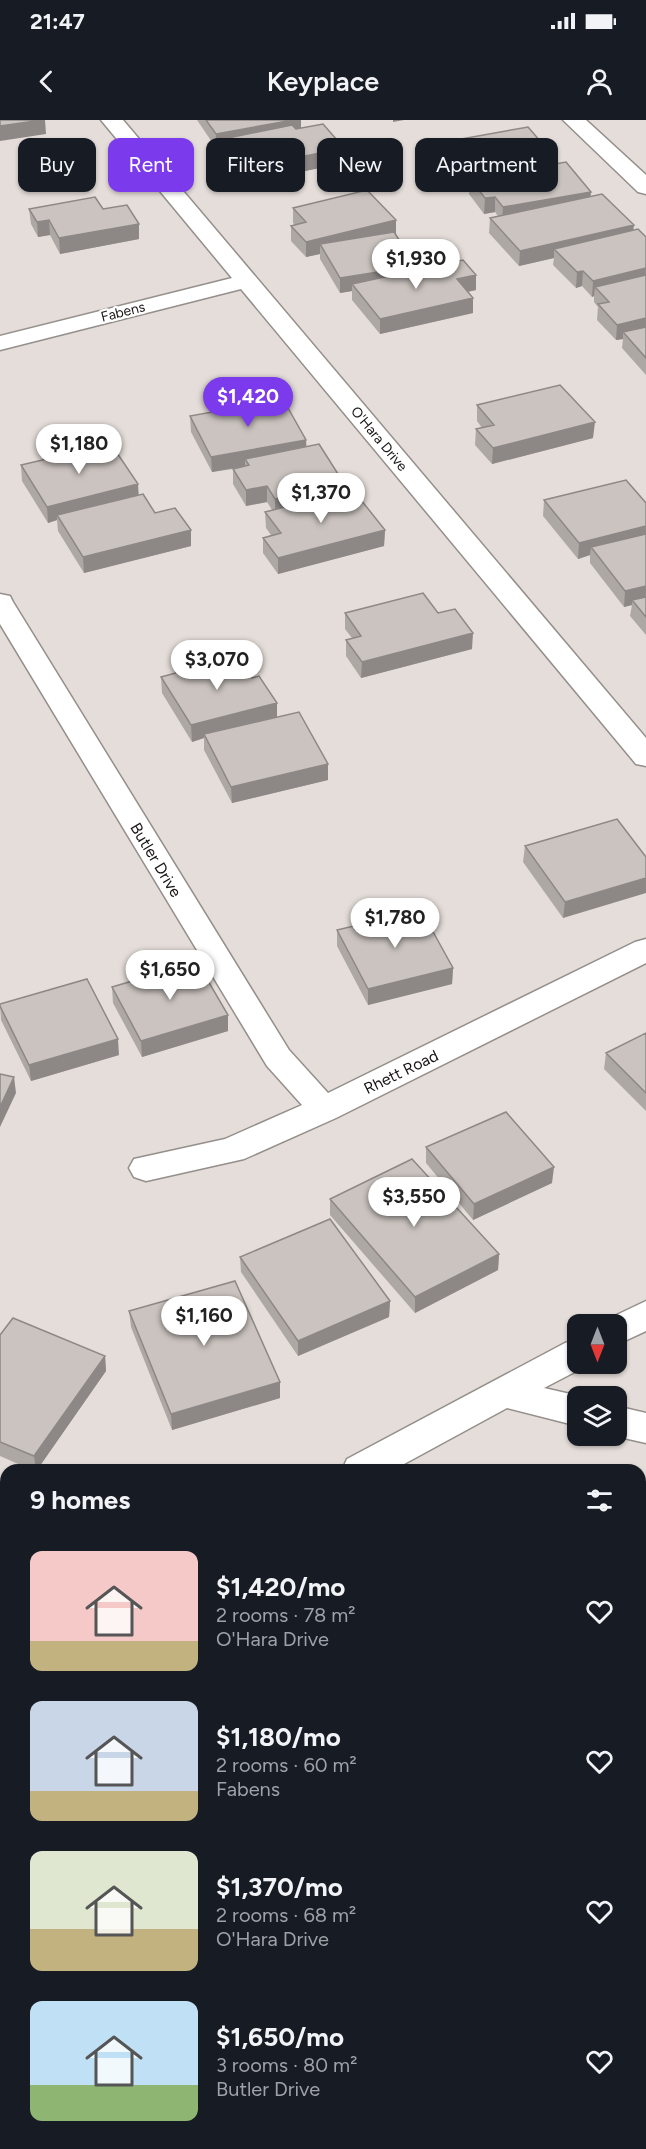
<!DOCTYPE html>
<html lang="en">
<head>
<meta charset="utf-8">
<style>
  body { margin:0; font-family:Figtree,sans-serif; background:#242831; color:#f1f3f6; height:100vh; display:flex; flex-direction:column; font-size:22px; white-space:nowrap }
  * { box-sizing:border-box; margin:0 }
  p { font-size:20px; color:#9ea1a6 }
  .icon { flex:none; width:33px; height:33px; fill:none; stroke:currentColor; stroke-width:2; stroke-linecap:round; stroke-linejoin:round }
  .map { position:relative; flex:1; overflow:hidden }
  .side { position:absolute; left:0px; top:1344px; width:646px; height:686px; display:flex; flex-direction:column; background:#171b24; border-radius:18px 18px 0 0; box-shadow:0 2px 4px #0004 }
  .side>* { flex:none }
  .hud { position:absolute; left:18px; top:18px; width:610px; height:54px; display:flex; gap:12px }
  .needle { width:39px; rotate:180deg }
  .fabs { position:absolute; left:567px; top:1194px; display:grid; gap:12px }
  .fabs a { display:grid; place-items:center; width:60px; height:60px; border-radius:12px; background:#171b24; box-shadow:0 2px 4px #0004; font-size:30px }
  .price { position:absolute; translate:-50% -51px; padding:0 14px; border-radius:21px; background:#fff; color:#222; font-size:20px; line-height:39px; filter:drop-shadow(0 2px 3px #0008) }
  .price::after { content:''; position:absolute; left:50%; top:36px; width:18px; height:14px; margin-left:-9px; background:inherit; clip-path:polygon(0 0,100% 0,50% 100%) }
  .price.on { background:#7c3aed; color:#fff }
  ul { padding:0; list-style:none }
  li { display:flex; align-items:center; gap:18px; height:150px; padding:0 30px }
  li span { display:grid; place-items:center; flex:none; width:168px; height:120px; border-radius:12px; color:#555 }
  li>.icon { margin-inline-start:auto }
  span .icon { width:72px; height:72px; fill:#fffc; stroke-width:1 }
  li b { font-size:26px }
  h2 { display:flex; justify-content:space-between; align-items:center; height:72px; padding:0 30px; font-size:26px }
  .chip { padding:0 21px; border-radius:12px; background:#171b24; box-shadow:0 2px 4px #0004; font-size:21px; line-height:54px }
  .chip.on { background:#7c3aed; color:#fff }
  .status { display:flex; justify-content:space-between; align-items:center; height:42px; padding:0 30px; background:#171b24; direction:ltr }
  .status svg { height:16px; fill:currentColor }
  header { display:flex; justify-content:space-between; align-items:center; height:78px; padding:0 30px; background:#171b24; font-size:27px; font-weight:600 }
  .map>svg:first-child { display:block }
</style>
</head>
<body>
<div class="status"><b>21:47</b><svg viewBox="0 0 49 12"><path d="M0 12V9h3v3zM5 12V6h3v6zM10 12V3h3v9zM15 12V0h3v12zM26 1h20v11H26zM47 4h2v5h-2z"/></svg></div>
<header><svg class="icon" aria-label="back" viewBox="0 0 24 24"><path d="M15 5l-7 7 7 7"/></svg>Keyplace<svg class="icon" aria-label="person" viewBox="0 0 24 24"><circle cx="12" cy="8" r="4"/><path d="M4 21q1-7 8-7t8 7"/></svg></header>
<div class="map">
<svg width="646" height="2029" viewBox="0 0 646 2029">
  <rect width="100%" height="100%" fill="#e4ddd9"/>
  <g fill="none" stroke-linecap="round" stroke-linejoin="round">
    <defs>
      <path id="minor" d="M 101,0 L 123,0 L 646,618 L 646,646 L 636,644 L 241,169 L 0,230 L 0,216 L 232,158 Z
        M 563,0 L 586,0 L 646,55 L 646,74 L 638,72 Z
        M 0,474 L 10,476 L 13,482 L 289,930 L 328,973 L 635,822 L 646,819 L 646,843 L 336,998 L 244,1039 L 146,1061 L 134,1057 L 129,1048 L 134,1039 L 225,1019 L 302,985 L 267,946 L 0,504 Z
        M 646,1181 L 646,1211 L 616,1225 L 616,1204 L 602,1204 L 604,1201 Z
        M 578,1219 L 578,1244 L 590,1244 L 544,1268 L 579,1276 L 578,1306 L 507,1288 L 393,1350 L 342,1350 L 347,1339 L 565,1223 Z
        M 616,1286 L 646,1293 L 646,1323 L 615,1316 Z
        M 0,1459 L 6,1460 L 6,1492 L 0,1491 Z"/>
    </defs>
    <!-- minor casing -->
    <use href="#minor" stroke="#958f8b" stroke-width="3"/>
    <!-- minor -->
    <use href="#minor" fill="#fff" fill-rule="evenodd"/>
  </g>
  <!-- wall -->
  <path fill="#aea8a4" d="M 197,0 L 301,0 L 301,8 L 344,28 L 344,43 L 247,63 L 223,34 L 223,27 L 216,28 Z
    M 450,21 L 554,45 L 591,72 L 590,77 L 633,111 L 646,117 L 646,255 L 622,228 L 623,219 L 616,220 L 597,200 L 598,187 L 594,182 L 594,176 L 592,177 L 582,166 L 576,168 L 553,145 L 554,138 L 519,146 L 489,113 L 490,98 L 498,96 L 495,92 L 484,94 L 469,74 L 470,60 L 449,36 Z
    M 293,88 L 396,114 L 416,150 L 476,170 L 468,172 L 473,193 L 380,214 L 352,180 L 352,171 L 340,173 L 320,139 L 320,134 L 306,137 L 291,121 L 291,106 L 295,105 L 293,103 Z
    M 29,89 L 103,89 L 139,119 L 60,134 L 50,115 L 38,117 L 31,104 Z
    M 477,285 L 593,318 L 492,344 L 475,325 L 476,309 L 482,308 L 477,301 Z
    M 190,296 L 306,320 L 306,327 L 345,365 L 345,372 L 385,410 L 384,426 L 278,454 L 263,433 L 263,418 L 271,415 L 266,408 L 265,392 L 272,390 L 267,382 L 246,386 L 233,364 L 233,349 L 212,352 L 191,312 Z
    M 21,345 L 139,375 L 155,393 L 191,426 L 84,453 L 58,411 L 57,400 L 48,403 L 22,361 Z
    M 544,380 L 646,383 L 646,515 L 630,496 L 632,485 L 624,487 L 590,443 L 590,435 L 578,439 L 543,396 Z
    M 345,493 L 438,493 L 472,529 L 361,558 L 346,536 L 346,520 L 352,518 L 345,509 Z
    M 161,557 L 277,597 L 328,644 L 328,660 L 232,683 L 204,630 L 204,618 L 192,622 L 162,573 Z
    M 617,699 L 563,798 L 523,742 L 525,726 Z
    M 337,810 L 453,848 L 452,864 L 368,885 L 337,826 Z
    M 112,867 L 228,911 L 142,937 L 113,883 Z
    M 0,884 L 119,935 L 31,961 L 1,900 Z
    M 646,913 L 646,991 L 604,949 L 606,933 Z
    M 426,1027 L 552,1063 L 473,1100 L 426,1043 Z
    M 330,1079 L 499,1134 L 498,1150 L 415,1193 L 330,1095 Z
    M 240,1137 L 390,1181 L 389,1197 L 298,1236 L 241,1152 Z
    M 129,1191 L 280,1278 L 172,1310 L 131,1207 Z
    M 0,1215 L 105,1236 L 106,1251 L 37,1350 L 32,1350 L 0,1336 Z"/>
  <!-- shaded-wall -->
  <path fill="#8d8886" d="M 42,0 L 45,0 L 46,14 L 0,21 L 0,6 Z
    M 293,0 L 301,0 L 301,14 L 223,19 L 223,27 L 216,28 L 216,14 Z
    M 393,0 L 404,0 L 393,2 Z
    M 344,28 L 344,43 L 247,63 L 247,48 Z
    M 554,37 L 553,52 L 475,66 L 475,51 Z
    M 591,72 L 589,87 L 502,102 L 503,87 Z
    M 495,77 L 495,92 L 484,94 L 485,78 Z
    M 49,100 L 50,115 L 38,117 L 37,102 Z
    M 396,100 L 396,115 L 320,124 L 320,134 L 306,137 L 306,122 Z
    M 139,104 L 139,119 L 60,134 L 59,118 Z
    M 634,105 L 632,120 L 554,129 L 554,138 L 519,146 L 520,131 Z
    M 416,146 L 416,161 L 352,164 L 352,171 L 340,173 L 340,158 Z
    M 646,148 L 646,163 L 595,167 L 594,176 L 592,177 L 593,161 Z
    M 583,151 L 582,166 L 576,168 L 577,152 Z
    M 476,155 L 476,170 L 456,174 L 457,159 Z
    M 473,178 L 473,193 L 380,214 L 380,199 Z
    M 646,198 L 646,213 L 623,212 L 623,219 L 616,220 L 617,205 Z
    M 595,302 L 593,318 L 492,344 L 493,328 Z
    M 306,320 L 307,335 L 245,339 L 245,346 L 212,352 L 211,337 Z
    M 138,364 L 139,380 L 57,395 L 57,400 L 48,403 L 47,387 Z
    M 345,365 L 345,381 L 275,395 L 275,379 Z
    M 267,366 L 267,382 L 246,386 L 246,370 Z
    M 646,406 L 646,421 L 591,427 L 590,435 L 578,439 L 579,423 Z
    M 191,410 L 191,426 L 84,453 L 83,437 Z
    M 385,410 L 384,426 L 278,454 L 278,438 Z
    M 646,466 L 646,481 L 632,480 L 632,485 L 624,487 L 625,471 Z
    M 473,513 L 472,529 L 361,558 L 362,542 Z
    M 277,583 L 277,599 L 204,614 L 204,618 L 192,622 L 191,605 Z
    M 328,644 L 328,660 L 232,683 L 231,667 Z
    M 646,758 L 646,773 L 563,798 L 565,782 Z
    M 453,848 L 452,864 L 368,885 L 368,869 Z
    M 228,895 L 228,911 L 142,937 L 141,921 Z
    M 118,919 L 119,935 L 31,961 L 29,945 Z
    M 14,957 L 16,973 L 0,1007 L 0,987 Z
    M 554,1047 L 552,1063 L 473,1100 L 474,1084 Z
    M 499,1134 L 498,1150 L 415,1193 L 415,1177 Z
    M 390,1181 L 389,1197 L 298,1236 L 298,1221 Z
    M 105,1236 L 106,1251 L 37,1350 L 36,1350 L 34,1336 Z
    M 280,1262 L 280,1278 L 172,1310 L 171,1294 Z"/>
  <!-- building -->
  <path fill="#cac3bf" stroke="#8d8886" stroke-width="1.5" d="M 0,0 L 42,0 L 0,6 Z
    M 206,0 L 293,0 L 216,14 Z
    M 323,4 L 344,28 L 247,48 L 223,19 L 292,5 L 296,9 Z
    M 528,7 L 554,37 L 475,51 L 450,21 Z
    M 566,42 L 591,72 L 503,87 L 495,77 L 485,78 L 470,59 Z
    M 367,70 L 396,100 L 306,122 L 291,106 L 306,102 L 293,88 Z
    M 602,74 L 634,105 L 520,131 L 490,98 Z
    M 95,77 L 103,89 L 127,85 L 139,104 L 59,118 L 49,100 L 37,102 L 29,89 Z
    M 638,109 L 646,117 L 646,148 L 593,161 L 583,151 L 577,152 L 554,129 Z
    M 394,112 L 416,146 L 340,158 L 320,124 Z
    M 463,140 L 476,155 L 457,159 L 473,178 L 380,199 L 352,164 Z
    M 646,155 L 646,198 L 617,205 L 598,184 L 609,182 L 595,167 Z
    M 646,207 L 646,238 L 623,212 Z
    M 560,265 L 595,302 L 493,328 L 476,309 L 494,305 L 477,285 Z
    M 283,279 L 306,320 L 211,337 L 190,296 Z
    M 111,324 L 138,364 L 47,387 L 21,345 Z
    M 319,324 L 345,365 L 275,379 L 267,366 L 246,370 L 233,349 L 249,345 L 245,339 Z
    M 626,360 L 646,383 L 646,406 L 579,423 L 544,380 Z
    M 353,370 L 385,410 L 278,438 L 263,418 L 281,413 L 265,392 Z
    M 143,374 L 155,393 L 175,388 L 191,410 L 83,437 L 57,395 Z
    M 646,414 L 646,466 L 625,471 L 591,427 Z
    M 423,473 L 438,493 L 455,489 L 473,513 L 362,542 L 346,520 L 361,516 L 345,493 Z
    M 646,477 L 646,497 L 632,480 Z
    M 238,536 L 252,558 L 259,556 L 277,583 L 191,605 L 161,557 Z
    M 299,592 L 328,644 L 231,667 L 204,614 Z
    M 617,699 L 646,737 L 646,758 L 565,782 L 525,726 Z
    M 421,790 L 453,848 L 368,869 L 337,810 Z
    M 197,842 L 228,895 L 141,921 L 112,867 Z
    M 87,859 L 118,919 L 29,945 L 0,886 L 0,884 Z
    M 646,913 L 646,973 L 606,933 Z
    M 0,954 L 14,957 L 0,987 Z
    M 506,992 L 554,1047 L 474,1084 L 426,1027 Z
    M 412,1039 L 499,1134 L 415,1177 L 330,1079 Z
    M 330,1099 L 390,1181 L 298,1221 L 240,1137 Z
    M 235,1161 L 280,1262 L 171,1294 L 129,1191 Z
    M 13,1198 L 105,1236 L 34,1336 L 0,1322 L 0,1215 Z"/>
  <g text-anchor="middle" dominant-baseline="central" stroke-width="4.5" stroke-linejoin="round" paint-order="stroke">
    <!-- far-street labels -->
    <g font-size="14" fill="#181514" stroke="#fff">
      <text transform="translate(123 192) rotate(-14)">Fabens</text>
      <text transform="translate(379 319) rotate(50)">O'Hara Drive</text>
    </g>
    <!-- street labels -->
    <g font-size="16" fill="#181514" stroke="#fff">
      <text transform="translate(156 740) rotate(59)">Butler Drive</text>
      <text transform="translate(401 952) rotate(-26)">Rhett Road</text>
    </g>
  </g>
</svg>
<div class="fabs">
<a><svg class="needle" viewBox="-14 -14 28 28"><path d="M0-13l5 13h-10z" fill="#e53935"/><path d="M0 13l5-13h-10z" fill="#9ea1a6"/></svg></a>
<a><svg class="icon" aria-label="layers" viewBox="0 0 24 24"><path d="M12 4l9 5-9 5-9-5zM3 14l9 5 9-5"/></svg></a>
</div>
<b class="price" style="left:416px;top:170px">$1,930</b>
<b class="price on" style="left:248px;top:308px">$1,420</b>
<b class="price" style="left:79px;top:355px">$1,180</b>
<b class="price" style="left:321px;top:404px">$1,370</b>
<b class="price" style="left:217px;top:571px">$3,070</b>
<b class="price" style="left:395px;top:829px">$1,780</b>
<b class="price" style="left:170px;top:881px">$1,650</b>
<b class="price" style="left:414px;top:1108px">$3,550</b>
<b class="price" style="left:204px;top:1227px">$1,160</b>
<div class="hud">
<a class="chip">Buy</a>
<a class="chip on">Rent</a>
<a class="chip">Filters</a>
<a class="chip">New</a>
<a class="chip">Apartment</a>
</div>
<section class="side">
<h2>9 homes<svg class="icon" aria-label="filters" viewBox="0 0 24 24"><path d="M4 7h16M4 17h16"/><circle cx="9" cy="7" r="2"/><circle cx="15" cy="17" r="2"/></svg></h2>
<ul>
<li><span style="background:linear-gradient(#f6c9c9 75%,#c2b280 0)"><svg class="icon" aria-label="home" viewBox="0 0 24 24"><path d="M3 11l9-7 9 7M6 9v11h12V9"/></svg></span><div><b>$1,420/mo</b><p>2 rooms · 78 m²</p><p>O'Hara Drive</p></div><svg class="icon" aria-label="heart" viewBox="0 0 24 24"><path d="M12 20l-8-8c-3-5 5-10 8-4 3-6 11-1 8 4z"/></svg></li>
<li><span style="background:linear-gradient(#c9d6e8 75%,#c2b280 0)"><svg class="icon" aria-label="home" viewBox="0 0 24 24"><path d="M3 11l9-7 9 7M6 9v11h12V9"/></svg></span><div><b>$1,180/mo</b><p>2 rooms · 60 m²</p><p>Fabens</p></div><svg class="icon" aria-label="heart" viewBox="0 0 24 24"><path d="M12 20l-8-8c-3-5 5-10 8-4 3-6 11-1 8 4z"/></svg></li>
<li><span style="background:linear-gradient(#dfe7d0 65%,#c2b280 0)"><svg class="icon" aria-label="home" viewBox="0 0 24 24"><path d="M3 11l9-7 9 7M6 9v11h12V9"/></svg></span><div><b>$1,370/mo</b><p>2 rooms · 68 m²</p><p>O'Hara Drive</p></div><svg class="icon" aria-label="heart" viewBox="0 0 24 24"><path d="M12 20l-8-8c-3-5 5-10 8-4 3-6 11-1 8 4z"/></svg></li>
<li><span style="background:linear-gradient(#bfe0f5 70%,#8fb573 0)"><svg class="icon" aria-label="home" viewBox="0 0 24 24"><path d="M3 11l9-7 9 7M6 9v11h12V9"/></svg></span><div><b>$1,650/mo</b><p>3 rooms · 80 m²</p><p>Butler Drive</p></div><svg class="icon" aria-label="heart" viewBox="0 0 24 24"><path d="M12 20l-8-8c-3-5 5-10 8-4 3-6 11-1 8 4z"/></svg></li>
</ul>
</section>
</div>
</body>
</html>
